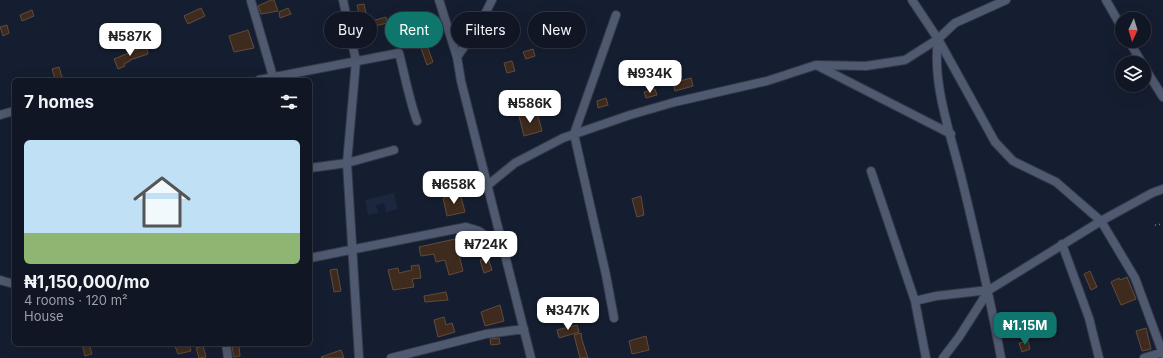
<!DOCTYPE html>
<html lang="en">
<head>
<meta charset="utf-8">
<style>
  body { margin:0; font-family:Inter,sans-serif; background:#1e2331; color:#f1f3f6; height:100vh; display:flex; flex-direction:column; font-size:15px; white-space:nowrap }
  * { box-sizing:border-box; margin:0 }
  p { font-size:13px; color:#9c9fa6 }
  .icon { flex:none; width:22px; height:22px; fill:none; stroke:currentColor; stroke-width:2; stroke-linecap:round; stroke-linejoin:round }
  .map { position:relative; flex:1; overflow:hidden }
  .drawer { position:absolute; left:12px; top:78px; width:300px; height:268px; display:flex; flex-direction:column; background:#101624; border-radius:6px; box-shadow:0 4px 16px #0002,0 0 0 1px #303541 }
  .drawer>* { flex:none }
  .hud { position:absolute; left:324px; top:12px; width:380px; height:36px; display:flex; gap:8px }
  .needle { width:26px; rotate:184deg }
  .controls { position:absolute; left:1115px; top:12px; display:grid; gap:8px }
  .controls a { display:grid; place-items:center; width:36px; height:36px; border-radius:50%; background:#101624; box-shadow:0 4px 16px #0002,0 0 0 1px #303541; font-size:20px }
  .price { position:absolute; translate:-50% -34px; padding:0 9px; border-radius:8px; background:#fff; color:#222; font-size:13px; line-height:26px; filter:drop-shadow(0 1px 2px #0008) }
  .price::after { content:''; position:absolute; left:50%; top:24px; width:12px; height:9px; margin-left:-6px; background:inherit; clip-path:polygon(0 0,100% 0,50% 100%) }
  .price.current { background:#0f766e; color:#fff }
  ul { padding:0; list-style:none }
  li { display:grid; align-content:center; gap:8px; height:212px; padding:0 12px }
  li+li { border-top:1px solid #303541 }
  li span { display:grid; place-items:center; height:124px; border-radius:6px; color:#555 }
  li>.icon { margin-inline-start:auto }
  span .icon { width:72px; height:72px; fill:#fffc; stroke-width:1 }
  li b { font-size:17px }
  h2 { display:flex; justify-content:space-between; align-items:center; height:48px; padding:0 12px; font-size:17px }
  .chip { padding:0 14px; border-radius:18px; background:#101624; box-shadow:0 4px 16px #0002,0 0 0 1px #303541; font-size:14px; line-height:36px }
  .chip.current { background:#0f766e; color:#fff }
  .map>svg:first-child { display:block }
</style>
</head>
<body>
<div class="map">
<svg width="1163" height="358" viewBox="0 0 1163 358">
  <rect width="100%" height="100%" fill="#151e30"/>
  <!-- built -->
  <path fill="#1c273f" d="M 394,193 L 398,209 L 386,212 L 384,203 L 376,205 L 378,213 L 368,215 L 365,200 Z"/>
  <!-- building -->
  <path fill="#3f2b1d" stroke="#614b3c" d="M 271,0 L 274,0 L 278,11 L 261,14 L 258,6 Z
    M 364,4 L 368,22 L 386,17 L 387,23 L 363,29 L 357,5 Z
    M 201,8 L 205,16 L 188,24 L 184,16 Z
    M 288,8 L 291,14 L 280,18 L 279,12 Z
    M 32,10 L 34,16 L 22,21 L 20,15 Z
    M 7,25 L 9,33 L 3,36 L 0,27 Z
    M 248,30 L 254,48 L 234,52 L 229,36 Z
    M 424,38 L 433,62 L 427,65 L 418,40 Z
    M 146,46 L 148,54 L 130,60 L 130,61 L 124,64 L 125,66 L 118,69 L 114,59 Z
    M 533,49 L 535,56 L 526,59 L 523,52 Z
    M 512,61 L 515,71 L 507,73 L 504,63 Z
    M 59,67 L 62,77 L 55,79 L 52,69 Z
    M 691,78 L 693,86 L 675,91 L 673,83 Z
    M 655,89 L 657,95 L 646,98 L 644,92 Z
    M 606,98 L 608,105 L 598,108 L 597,101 Z
    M 537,112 L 542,131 L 524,136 L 519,116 Z
    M 460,193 L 465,212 L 447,216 L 443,198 Z
    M 641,196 L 644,215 L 637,217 L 632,199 Z
    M 455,239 L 463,271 L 449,275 L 445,260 L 436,262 L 434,254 L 421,256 L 419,247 Z
    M 488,258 L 492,270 L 484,273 L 480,260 Z
    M 419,265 L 421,278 L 412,279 L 414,287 L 393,290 L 388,270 L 398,268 L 399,273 L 412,270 L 411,266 Z
    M 337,269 L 341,291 L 334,292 L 330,270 Z
    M 1090,271 L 1097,287 L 1091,290 L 1084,274 Z
    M 1127,277 L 1136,299 L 1121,305 L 1111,282 L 1119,278 L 1120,280 Z
    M 446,292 L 448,300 L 425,302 L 424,296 Z
    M 500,305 L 504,321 L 485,326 L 481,312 Z
    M 1053,312 L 1055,318 L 1046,321 L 1044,314 Z
    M 444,317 L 446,325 L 452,323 L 455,332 L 438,337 L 434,320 Z
    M 577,325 L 579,332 L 559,338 L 557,330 Z
    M 1146,328 L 1151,349 L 1142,351 L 1136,331 Z
    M 581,333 L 582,340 L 588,358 L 580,358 L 574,335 Z
    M 646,336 L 649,350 L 632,354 L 629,341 Z
    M 499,338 L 500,344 L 491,345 L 490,339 Z
    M 1028,341 L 1030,349 L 1022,352 L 1019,343 Z
    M 82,344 L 89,344 L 92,354 L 85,356 Z
    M 182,344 L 189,344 L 191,351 L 178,354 L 175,346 Z
    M 203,346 L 206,357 L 199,358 L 196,348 Z
    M 239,346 L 240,356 L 234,357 L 232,347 Z
    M 341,350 L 344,358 L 322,358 L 321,357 Z"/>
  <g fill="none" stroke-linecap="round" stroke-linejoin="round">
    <defs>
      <path id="street" d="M 343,0 L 356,61 L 347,163 L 359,358
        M 439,0 L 457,57 L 461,81 L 531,358
        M 912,0 L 938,39 L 995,142 L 1013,161 L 1056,182 L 1101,221 L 1135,278 L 1163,354
        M 1106,0 L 1122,28
        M 251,1 L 274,80
        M 938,39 C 932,84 950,132 961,176 C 976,237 990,297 1001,358
        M 1129,41 L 1142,63
        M 457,57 L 480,24 L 492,0
        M 818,66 L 951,134
        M 1144,67 L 1163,97
        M 259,80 L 399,53 C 405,76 409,99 417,121
        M 0,115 L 14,111
        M 310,168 L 347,163 L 394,150
        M 871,171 L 915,301 L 926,358
        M 488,185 L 515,163 L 563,138 L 630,115 L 675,102 L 767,81 L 816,65 L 866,66 L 905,60 L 938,39 L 955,23 L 1006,0
        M 1062,244 L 1089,318 L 1099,358
        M 310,258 L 466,227 L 479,231 L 504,249
        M 0,280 L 14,284
        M 915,301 L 936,296 L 989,290
        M 614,318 L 606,275 L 574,134 L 616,15
        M 226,344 L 228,358
        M 391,358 L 486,334 L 524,329
        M 943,358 L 959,337 L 989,290 L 1101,221 L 1152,193 L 1163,189
        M 1144,358 L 1163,352"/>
    </defs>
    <!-- street casing -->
    <use href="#street" stroke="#343849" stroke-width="10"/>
    <!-- path -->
    <path stroke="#767e8e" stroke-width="1.5" stroke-dasharray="1 3" stroke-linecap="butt" d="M 1155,225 L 1163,224"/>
    <!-- street -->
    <use href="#street" stroke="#4f596f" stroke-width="8"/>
  </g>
</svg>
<div class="controls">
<a><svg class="needle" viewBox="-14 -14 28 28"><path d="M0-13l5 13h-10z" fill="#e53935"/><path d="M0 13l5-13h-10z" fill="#9c9fa6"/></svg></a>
<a><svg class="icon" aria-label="layers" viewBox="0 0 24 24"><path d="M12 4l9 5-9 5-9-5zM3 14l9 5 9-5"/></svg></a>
</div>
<b class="price" style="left:130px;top:57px">₦587K</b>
<b class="price" style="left:650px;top:94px">₦934K</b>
<b class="price" style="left:530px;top:124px">₦586K</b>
<b class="price" style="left:454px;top:205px">₦658K</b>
<b class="price" style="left:486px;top:265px">₦724K</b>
<b class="price" style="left:568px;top:331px">₦347K</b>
<b class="price current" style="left:1025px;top:346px">₦1.15M</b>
<div class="hud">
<a class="chip">Buy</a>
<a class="chip current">Rent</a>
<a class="chip">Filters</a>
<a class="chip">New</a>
</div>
<section class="drawer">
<h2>7 homes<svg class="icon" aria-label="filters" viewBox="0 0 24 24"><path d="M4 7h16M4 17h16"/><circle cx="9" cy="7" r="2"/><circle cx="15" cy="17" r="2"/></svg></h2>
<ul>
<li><span style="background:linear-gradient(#bfe0f5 75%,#8fb573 0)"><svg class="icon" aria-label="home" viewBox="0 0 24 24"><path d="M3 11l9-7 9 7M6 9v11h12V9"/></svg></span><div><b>₦1,150,000/mo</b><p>4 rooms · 120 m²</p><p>House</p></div></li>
</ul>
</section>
</div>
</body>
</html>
